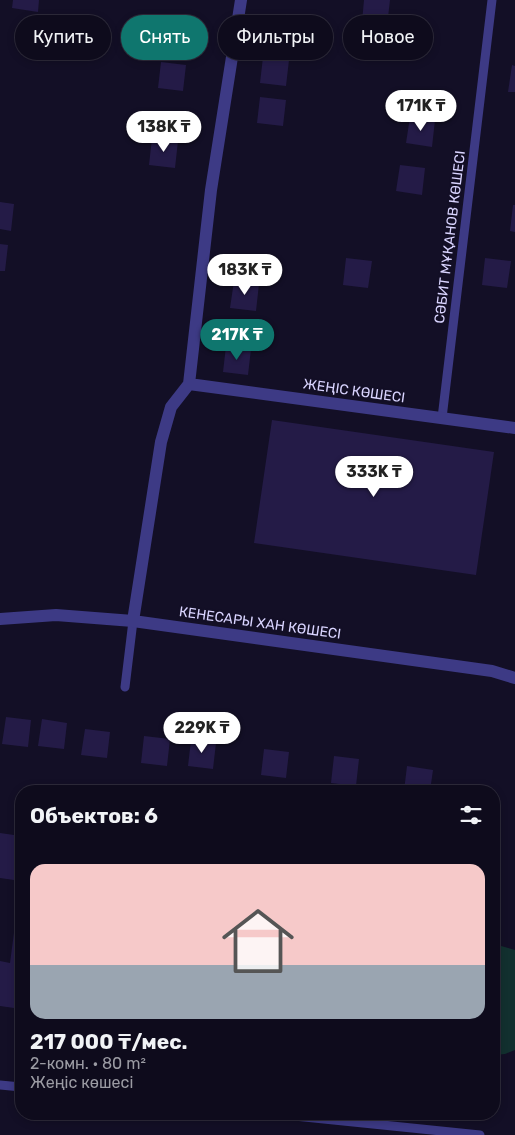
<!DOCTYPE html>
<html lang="ru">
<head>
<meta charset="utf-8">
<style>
  body { margin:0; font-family:Rubik,sans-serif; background:#1c1929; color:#f1f3f6; height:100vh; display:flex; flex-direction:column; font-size:19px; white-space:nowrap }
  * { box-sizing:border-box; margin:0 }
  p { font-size:16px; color:#9b9ba3 }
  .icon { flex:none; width:28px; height:28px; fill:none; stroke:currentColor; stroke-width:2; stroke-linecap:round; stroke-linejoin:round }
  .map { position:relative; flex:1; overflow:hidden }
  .sheet { position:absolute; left:15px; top:785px; width:485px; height:335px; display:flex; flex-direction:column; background:#0e0b1c; border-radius:20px; box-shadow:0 2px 8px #0003,0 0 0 1px #2e2b3b }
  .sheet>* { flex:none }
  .top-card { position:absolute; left:15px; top:15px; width:485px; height:45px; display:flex; gap:10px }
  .price { position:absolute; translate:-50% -42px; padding:0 11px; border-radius:18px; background:#fff; color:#222; font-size:16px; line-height:32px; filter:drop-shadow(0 1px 2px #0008) }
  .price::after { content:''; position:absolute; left:50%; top:30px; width:15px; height:11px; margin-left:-8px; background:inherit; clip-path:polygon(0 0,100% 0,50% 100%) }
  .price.current { background:#0f766e; color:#fff }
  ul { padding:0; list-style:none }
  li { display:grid; align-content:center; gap:10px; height:265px; padding:0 15px }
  li span { display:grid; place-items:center; height:155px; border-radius:15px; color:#555 }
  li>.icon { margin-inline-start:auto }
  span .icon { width:90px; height:90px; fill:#fffc; stroke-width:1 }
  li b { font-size:21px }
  h2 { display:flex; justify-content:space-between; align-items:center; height:60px; padding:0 15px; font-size:21px }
  .chip { padding:0 18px; border-radius:22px; background:#0e0b1c; box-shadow:0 2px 8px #0003,0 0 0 1px #2e2b3b; font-size:18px; line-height:45px }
  .chip.current { background:#0f766e; color:#fff }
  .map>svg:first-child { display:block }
</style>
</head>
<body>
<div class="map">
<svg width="515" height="1135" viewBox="0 0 515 1135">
  <rect width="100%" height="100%" fill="#130f26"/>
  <!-- green -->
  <path fill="#12302f" d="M 494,944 L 515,950 L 515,1050 L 505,1054 L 494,1055 Z"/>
  <!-- building -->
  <path fill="#241b47" d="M 13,0 L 39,0 L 38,12 L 12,8 Z
    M 364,0 L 390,0 L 387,26 L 362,22 Z
    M 48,23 L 74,27 L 71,53 L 45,50 Z
    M 263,57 L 289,60 L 286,86 L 260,83 Z
    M 161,62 L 186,65 L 183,91 L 158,88 Z
    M 512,65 L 515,66 L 515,92 L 508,92 Z
    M 260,97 L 286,100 L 283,126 L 257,123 Z
    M 410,117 L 435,120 L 432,147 L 406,143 Z
    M 152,138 L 178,141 L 175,168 L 149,165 Z
    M 400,165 L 425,168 L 422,195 L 396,191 Z
    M 0,202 L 14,204 L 11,231 L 0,229 Z
    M 513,205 L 515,205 L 515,232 L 510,231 Z
    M 0,244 L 8,245 L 5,271 L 0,271 Z
    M 346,258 L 372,261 L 368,288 L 343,285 Z
    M 485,258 L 511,261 L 507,288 L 482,285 Z
    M 234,281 L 259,284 L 256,311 L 230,308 Z
    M 226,346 L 251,349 L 248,375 L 223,372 Z
    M 272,420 L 494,452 L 476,575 L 254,543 Z
    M 6,717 L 31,720 L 28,747 L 2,744 Z
    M 42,719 L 67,723 L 64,749 L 38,746 Z
    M 85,729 L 110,732 L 107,758 L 81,755 Z
    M 144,736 L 170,739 L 167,766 L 141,763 Z
    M 191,740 L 216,743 L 213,769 L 188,766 Z
    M 264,749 L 289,752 L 286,778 L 261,775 Z
    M 334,756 L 359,759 L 356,786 L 331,783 Z
    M 407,766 L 433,770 L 430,791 L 404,791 Z
    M 0,833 L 21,836 L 21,881 L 0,878 Z
    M 20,887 L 21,887 L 21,1009 L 0,1006 L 0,961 L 10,963 Z"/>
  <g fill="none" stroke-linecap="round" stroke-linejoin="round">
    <!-- service -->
    <path stroke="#3d3a85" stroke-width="9" d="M 442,418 L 492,0
      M 125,687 L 133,621
      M 0,1085 L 21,1087
      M 275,1114 L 480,1135"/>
    <!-- minor -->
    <path stroke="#3d3a85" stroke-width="12" d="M 189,384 L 515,428
      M 0,619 L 56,615 L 133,621 L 492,671 L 515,678
      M 133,621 L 161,442 L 171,407 L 189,384 L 211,190 L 241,0"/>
  </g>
  <g text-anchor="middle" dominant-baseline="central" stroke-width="4" stroke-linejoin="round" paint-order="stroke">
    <!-- street labels -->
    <g font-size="14" fill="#d9d4ff" stroke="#130f26">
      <text transform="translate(450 237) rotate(-83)">СӘБИТ МҰҚАНОВ КӨШЕСІ</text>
      <text transform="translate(354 391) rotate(8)">ЖЕҢІС КӨШЕСІ</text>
      <text transform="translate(260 623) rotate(8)">КЕНЕСАРЫ ХАН КӨШЕСІ</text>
    </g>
  </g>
</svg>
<b class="price" style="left:421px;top:132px">171K ₸</b>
<b class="price" style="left:164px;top:153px">138K ₸</b>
<b class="price" style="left:245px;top:296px">183K ₸</b>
<b class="price current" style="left:237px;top:361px">217K ₸</b>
<b class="price" style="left:374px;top:498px">333K ₸</b>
<b class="price" style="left:202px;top:754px">229K ₸</b>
<div class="top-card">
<a class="chip">Купить</a>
<a class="chip current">Снять</a>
<a class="chip">Фильтры</a>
<a class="chip">Новое</a>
</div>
<section class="sheet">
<h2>Объектов: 6<svg class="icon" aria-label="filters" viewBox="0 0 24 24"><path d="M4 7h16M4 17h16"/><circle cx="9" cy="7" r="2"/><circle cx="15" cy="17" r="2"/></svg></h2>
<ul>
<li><span style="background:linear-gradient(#f6c9c9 65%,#9aa5b1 0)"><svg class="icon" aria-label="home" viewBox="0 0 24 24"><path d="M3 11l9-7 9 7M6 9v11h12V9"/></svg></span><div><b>217 000 ₸/мес.</b><p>2-комн. · 80 m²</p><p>Жеңіс көшесі</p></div></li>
</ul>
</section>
</div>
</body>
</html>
